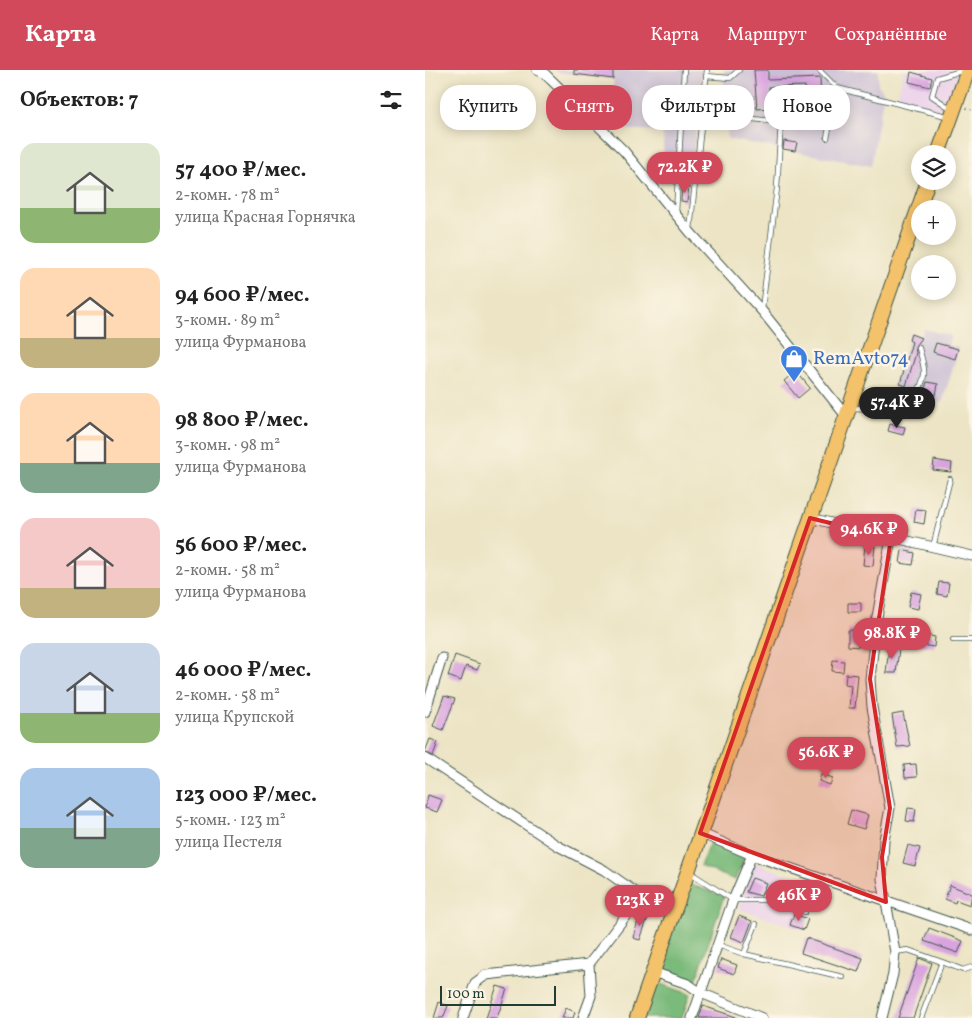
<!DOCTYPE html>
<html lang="ru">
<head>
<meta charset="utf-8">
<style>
  body { margin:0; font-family:Vollkorn,serif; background:#f6f6f6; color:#222; height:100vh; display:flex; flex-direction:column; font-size:19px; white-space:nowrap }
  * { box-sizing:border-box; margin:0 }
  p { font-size:16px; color:#767676 }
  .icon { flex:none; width:28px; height:28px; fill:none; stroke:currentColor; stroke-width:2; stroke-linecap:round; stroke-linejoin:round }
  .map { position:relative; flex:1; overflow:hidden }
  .panel { display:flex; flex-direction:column; background:#fff; width:425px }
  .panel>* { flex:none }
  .banner { position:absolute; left:15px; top:15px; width:456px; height:45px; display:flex; gap:10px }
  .controls { position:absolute; left:486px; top:75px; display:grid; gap:10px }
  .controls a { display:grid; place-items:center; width:45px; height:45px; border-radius:50%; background:#fff; box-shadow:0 2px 12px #0003; font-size:25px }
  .scale { position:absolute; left:15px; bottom:12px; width:116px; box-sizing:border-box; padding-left:5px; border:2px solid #1f3d34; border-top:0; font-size:14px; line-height:18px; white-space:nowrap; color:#1f3d34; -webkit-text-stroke:4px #fcf5e5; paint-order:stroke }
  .price { position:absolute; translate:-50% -42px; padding:0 11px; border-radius:18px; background:#d1495b; color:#fff; font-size:16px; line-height:32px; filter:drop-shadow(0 1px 2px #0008) }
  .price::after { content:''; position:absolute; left:50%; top:30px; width:15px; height:11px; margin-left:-8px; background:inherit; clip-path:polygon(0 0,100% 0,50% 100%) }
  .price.current { background:#222; color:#fff }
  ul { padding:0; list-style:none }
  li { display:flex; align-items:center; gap:15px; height:125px; padding:0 20px }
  li span { display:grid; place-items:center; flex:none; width:140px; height:100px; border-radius:15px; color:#555 }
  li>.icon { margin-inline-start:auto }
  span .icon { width:60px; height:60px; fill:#fffc; stroke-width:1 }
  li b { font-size:21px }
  h2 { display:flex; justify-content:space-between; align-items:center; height:60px; padding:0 20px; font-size:21px }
  .chip { padding:0 18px; border-radius:20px; background:#fff; box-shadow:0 2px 12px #0003; font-size:18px; line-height:45px }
  .chip.current { background:#d1495b; color:#fff }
  header { display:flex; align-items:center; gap:30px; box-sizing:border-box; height:70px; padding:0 25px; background:#d1495b; color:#fff }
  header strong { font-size:24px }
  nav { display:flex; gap:28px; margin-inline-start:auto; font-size:18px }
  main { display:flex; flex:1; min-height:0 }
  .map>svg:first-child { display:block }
</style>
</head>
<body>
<header>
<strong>Карта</strong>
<nav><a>Карта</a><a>Маршрут</a><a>Сохранённые</a></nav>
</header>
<main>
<section class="panel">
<h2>Объектов: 7<svg class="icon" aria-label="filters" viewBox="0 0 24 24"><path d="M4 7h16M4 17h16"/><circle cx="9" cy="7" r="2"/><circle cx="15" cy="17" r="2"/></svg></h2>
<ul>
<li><span style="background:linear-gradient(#dfe7d0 65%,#8fb573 0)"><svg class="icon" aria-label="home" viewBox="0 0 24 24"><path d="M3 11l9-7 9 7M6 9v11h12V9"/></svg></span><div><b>57 400 ₽/мес.</b><p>2-комн. · 78 m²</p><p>улица Красная Горнячка</p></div></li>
<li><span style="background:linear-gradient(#ffd9b3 70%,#c2b280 0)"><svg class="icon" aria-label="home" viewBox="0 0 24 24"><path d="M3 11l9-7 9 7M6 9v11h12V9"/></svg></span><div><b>94 600 ₽/мес.</b><p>3-комн. · 89 m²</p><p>улица Фурманова</p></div></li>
<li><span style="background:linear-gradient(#ffd9b3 70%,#7fa58c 0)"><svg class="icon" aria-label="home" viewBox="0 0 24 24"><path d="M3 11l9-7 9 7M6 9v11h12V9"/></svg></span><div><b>98 800 ₽/мес.</b><p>3-комн. · 98 m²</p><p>улица Фурманова</p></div></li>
<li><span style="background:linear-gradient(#f6c9c9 70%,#c2b280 0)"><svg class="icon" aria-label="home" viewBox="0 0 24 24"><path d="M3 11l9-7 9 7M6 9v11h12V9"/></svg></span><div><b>56 600 ₽/мес.</b><p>2-комн. · 58 m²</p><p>улица Фурманова</p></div></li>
<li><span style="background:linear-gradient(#c9d6e8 70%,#8fb573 0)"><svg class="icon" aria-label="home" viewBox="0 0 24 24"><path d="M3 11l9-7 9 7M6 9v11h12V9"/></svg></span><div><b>46 000 ₽/мес.</b><p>2-комн. · 58 m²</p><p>улица Крупской</p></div></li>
<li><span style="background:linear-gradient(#a9c7e8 60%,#7fa58c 0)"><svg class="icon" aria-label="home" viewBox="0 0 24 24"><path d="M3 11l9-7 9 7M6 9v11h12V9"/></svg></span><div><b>123 000 ₽/мес.</b><p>5-комн. · 123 m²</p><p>улица Пестеля</p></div></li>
</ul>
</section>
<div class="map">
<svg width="547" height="948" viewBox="0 0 547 948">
  <rect width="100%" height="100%" fill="#fcf5e5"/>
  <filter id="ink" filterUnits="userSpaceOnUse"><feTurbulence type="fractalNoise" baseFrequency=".02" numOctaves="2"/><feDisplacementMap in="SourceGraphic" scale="10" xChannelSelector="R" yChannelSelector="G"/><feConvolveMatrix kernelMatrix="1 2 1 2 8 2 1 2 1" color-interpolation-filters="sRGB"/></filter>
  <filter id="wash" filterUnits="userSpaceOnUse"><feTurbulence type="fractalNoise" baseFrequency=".0096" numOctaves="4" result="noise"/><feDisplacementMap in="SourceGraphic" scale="20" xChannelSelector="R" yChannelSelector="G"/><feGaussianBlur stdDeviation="1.12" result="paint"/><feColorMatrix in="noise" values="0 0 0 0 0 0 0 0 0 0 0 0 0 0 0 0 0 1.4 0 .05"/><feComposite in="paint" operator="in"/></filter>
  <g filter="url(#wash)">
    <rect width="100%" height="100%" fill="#ece4c4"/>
    <!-- built -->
    <path fill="#ebd1eb" d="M 479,0 L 534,0 L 522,42 L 472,27 Z
      M 329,793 L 395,816 L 379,860 L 314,839 Z"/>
    <!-- industrial -->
    <path fill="#cbbfd5" d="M 130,0 L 277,0 L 266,109 L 239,109 L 238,61 L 189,59 L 188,9 L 132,2 Z
      M 300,0 L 453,0 L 453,15 L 459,22 L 446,96 L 303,69 L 298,21 Z
      M 499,259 L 526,266 L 523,275 L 534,278 L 517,333 L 468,317 L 486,263 L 496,266 Z"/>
    <!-- forest -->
    <path fill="#7aba7a" stroke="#4c7c57" d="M 285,772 L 320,786 L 310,810 L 275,796 Z
      M 263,814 L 299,826 L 271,911 L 235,899 Z
      M 230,912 L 265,924 L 257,948 L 218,948 Z"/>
    <g id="blocks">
      <!-- building -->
      <path fill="#d9a3df" d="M 149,0 L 188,0 L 188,9 L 149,4 Z
        M 329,0 L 343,0 L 343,10 L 395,8 L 396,35 L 380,36 L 380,16 L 344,17 L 345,38 L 332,39 Z
        M 486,2 L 507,8 L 505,17 L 484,12 Z
        M 359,71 L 372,73 L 370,81 L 358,79 Z
        M 257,117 L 264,117 L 262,132 L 256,131 Z
        M 486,264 L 496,268 L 490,276 L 491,283 L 481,316 L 475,314 L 487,272 L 484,270 Z
        M 511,273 L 533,279 L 530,289 L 508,282 Z
        M 371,301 L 385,318 L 373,328 L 359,311 Z
        M 502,312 L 513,314 L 511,325 L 499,322 Z
        M 465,354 L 480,357 L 478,365 L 463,361 Z
        M 509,390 L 527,393 L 526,402 L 508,400 Z
        M 491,439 L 501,440 L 499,454 L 489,452 Z
        M 440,475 L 450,476 L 448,496 L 438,495 Z
        M 477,480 L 490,483 L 488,495 L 475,493 Z
        M 514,512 L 524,513 L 522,526 L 512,524 Z
        M 486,522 L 496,524 L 493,539 L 483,537 Z
        M 423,533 L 436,533 L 436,542 L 423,542 Z
        M 423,560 L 435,560 L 434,577 L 423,576 Z
        M 497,564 L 510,567 L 509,577 L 495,575 Z
        M 464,577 L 474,579 L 471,603 L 461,603 Z
        M 30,585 L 55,594 L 52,600 L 41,596 L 36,611 L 23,606 Z
        M 408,590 L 419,591 L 418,602 L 407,601 Z
        M 421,604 L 433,605 L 430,638 L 424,638 L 426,615 L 420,614 Z
        M 19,626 L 30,629 L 18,660 L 8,656 Z
        M 478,643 L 485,676 L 472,677 L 467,645 Z
        M 5,669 L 13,672 L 8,686 L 0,682 Z
        M 413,673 L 422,676 L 419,685 L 410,682 Z
        M 491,694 L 492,707 L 480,708 L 479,695 Z
        M 396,704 L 408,708 L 405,715 L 394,711 Z
        M 3,725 L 17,730 L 12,742 L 0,738 Z
        M 483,738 L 491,739 L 489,752 L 481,751 Z
        M 426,740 L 443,745 L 439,759 L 422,754 Z
        M 483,775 L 495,778 L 490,796 L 478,793 Z
        M 327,808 L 341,813 L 336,826 L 321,822 Z
        M 525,815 L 547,824 L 545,835 L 531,830 L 530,833 L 520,829 Z
        M 215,844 L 223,847 L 215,870 L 208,868 Z
        M 369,844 L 383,849 L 379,860 L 365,855 Z
        M 314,846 L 327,851 L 319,872 L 306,867 Z
        M 504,858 L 538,871 L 533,883 L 499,871 Z
        M 381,868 L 438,888 L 433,902 L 376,883 Z
        M 494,888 L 507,893 L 488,948 L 473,948 Z
        M 296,889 L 312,895 L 309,904 L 293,898 Z
        M 72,916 L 82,919 L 72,948 L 61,948 Z
        M 14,932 L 23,936 L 18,948 L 9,948 Z
        M 278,936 L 311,947 L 311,948 L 274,948 Z
        M 141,938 L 150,942 L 148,948 L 137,948 Z"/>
    </g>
  </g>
  <g filter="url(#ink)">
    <use href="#blocks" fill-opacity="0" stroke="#3e564a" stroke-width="1"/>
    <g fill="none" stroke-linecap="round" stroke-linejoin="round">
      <defs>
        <path id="service" d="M 394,0 L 412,18 L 525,47
          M 281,6 L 305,8 L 314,0
          M 320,24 L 318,48 L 356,52 L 352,118 L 337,239
          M 528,40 L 507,26 L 512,8 L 540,0
          M 402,68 L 412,18
          M 251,143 L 259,0
          M 265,160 L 282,0
          M 428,338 C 458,339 492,343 499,305 C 500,297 496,286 494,278
          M 508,477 L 525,409
          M 528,570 L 547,570
          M 264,802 L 308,830 L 344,830 L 380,842
          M 293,875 L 319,884 L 418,907
          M 470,882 L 483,880 L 517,892 L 496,948
          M 319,884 L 331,854
          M 517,892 L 538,900 L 547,897"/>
        <path id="minor" d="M 112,0 L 119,3 L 199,81 L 265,162 L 337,241 L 421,346
          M 385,448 L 547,486
          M 0,642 L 17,588
          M 0,688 L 133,776 L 179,800 L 216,826 L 248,843
          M 275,763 L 327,785 L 547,860
          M 164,894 L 216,826
          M 228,902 L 263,914 L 276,923 L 337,948
          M 38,948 L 50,913 L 61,905 L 164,894
          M 158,948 L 166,926 L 164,894
          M 267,948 L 308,830 L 327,785
          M 457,948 L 468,904 L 470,882 L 457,809 L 459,770 L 465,738 L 447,637 L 445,609 L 451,553 L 466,468"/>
        <path id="primary" d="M 513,84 L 543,0
          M 212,948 L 503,111"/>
      </defs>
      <!-- service casing -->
      <use href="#service" stroke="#3e564a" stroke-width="6"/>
      <!-- minor casing -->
      <use href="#minor" stroke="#3e564a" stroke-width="11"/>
      <!-- primary casing -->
      <use href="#primary" stroke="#3e564a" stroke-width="16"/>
      <!-- path -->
      <path stroke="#3e564a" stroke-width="1" stroke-dasharray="1 4" stroke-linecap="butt" d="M 541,38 L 547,40"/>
      <!-- service -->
      <use href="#service" stroke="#fff" stroke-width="4.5"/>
      <!-- minor -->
      <use href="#minor" stroke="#fff" stroke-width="9"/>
      <!-- primary -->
      <use href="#primary" stroke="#f3c26a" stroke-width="14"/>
    </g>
  </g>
  <!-- marked area -->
  <path fill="#d62828" fill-opacity="0.2" stroke="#d62828" stroke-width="4" stroke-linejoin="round" d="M 385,448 L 466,468 L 445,609 L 465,738 L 457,787 L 461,832 L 275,763 Z"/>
  <!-- icons -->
  <defs>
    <symbol id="shop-pin" viewBox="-11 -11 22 30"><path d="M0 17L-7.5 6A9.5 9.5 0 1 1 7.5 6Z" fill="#3f7fe0" stroke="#fcf5e5"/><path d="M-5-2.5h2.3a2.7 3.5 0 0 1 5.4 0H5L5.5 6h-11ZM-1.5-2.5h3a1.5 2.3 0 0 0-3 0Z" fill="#fff"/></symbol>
  </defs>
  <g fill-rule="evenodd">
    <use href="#shop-pin" x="353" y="273" width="32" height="43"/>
  </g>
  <g text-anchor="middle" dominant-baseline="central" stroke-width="5" stroke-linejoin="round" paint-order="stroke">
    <!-- shop labels -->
    <g font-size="19" fill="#366cbe" stroke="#fcf5e5" text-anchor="start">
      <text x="388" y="289">RemAvto74</text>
    </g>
  </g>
</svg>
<div class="controls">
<a><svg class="icon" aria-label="layers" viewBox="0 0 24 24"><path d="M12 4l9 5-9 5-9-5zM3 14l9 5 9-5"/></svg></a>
<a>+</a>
<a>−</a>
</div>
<div class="scale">100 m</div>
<b class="price" style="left:260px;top:124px">72.2K ₽</b>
<b class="price current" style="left:472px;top:359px">57.4K ₽</b>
<b class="price" style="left:444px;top:486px">94.6K ₽</b>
<b class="price" style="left:467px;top:590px">98.8K ₽</b>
<b class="price" style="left:401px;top:709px">56.6K ₽</b>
<b class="price" style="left:374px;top:852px">46K ₽</b>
<b class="price" style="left:215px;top:857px">123K ₽</b>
<div class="banner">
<a class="chip">Купить</a>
<a class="chip current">Снять</a>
<a class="chip">Фильтры</a>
<a class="chip">Новое</a>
</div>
</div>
</main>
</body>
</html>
